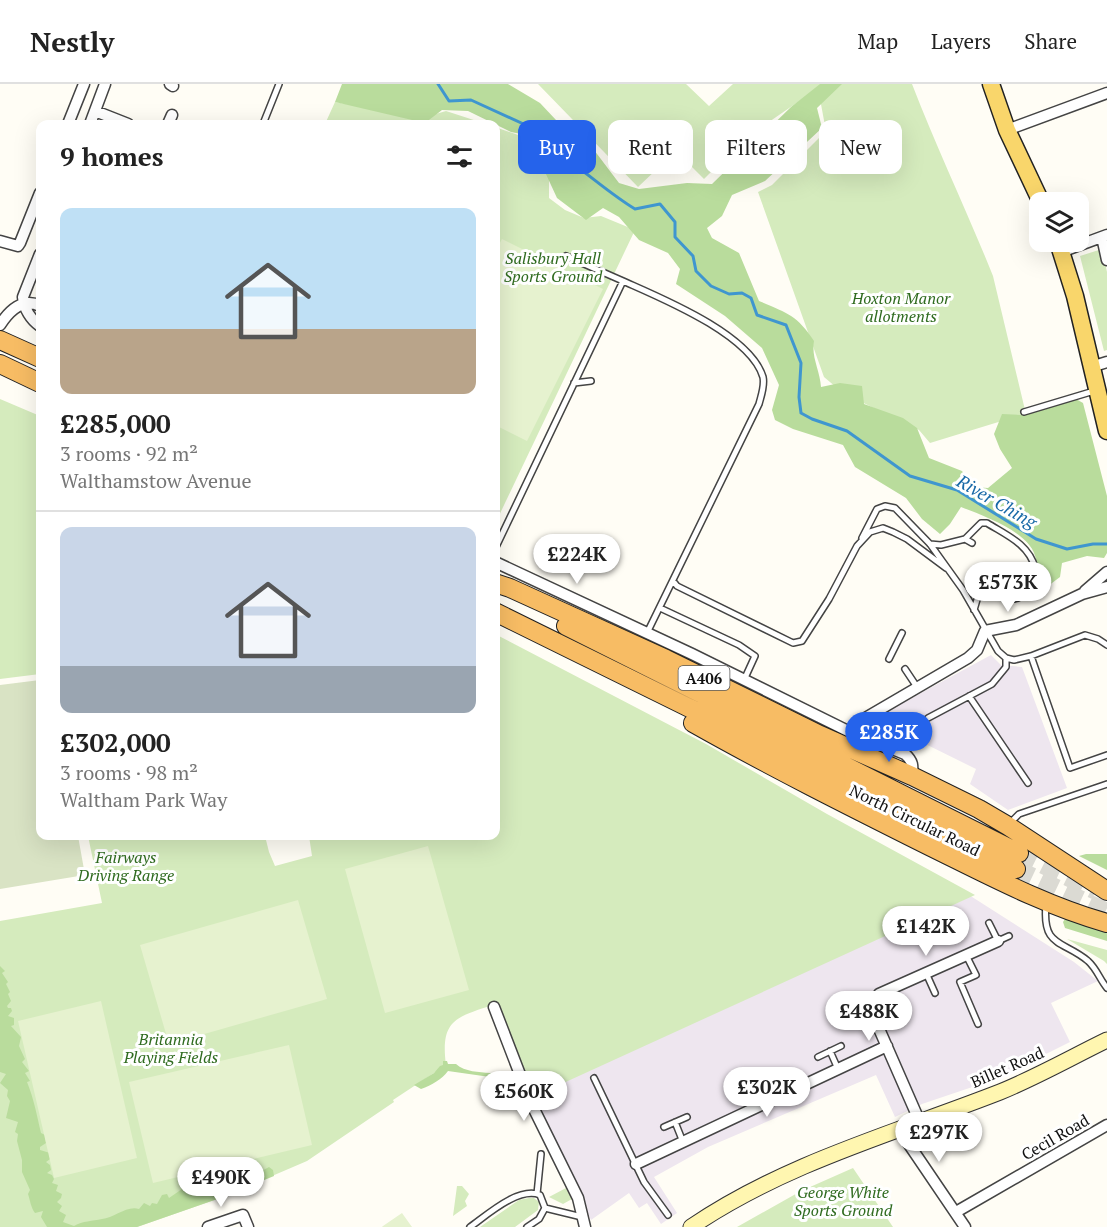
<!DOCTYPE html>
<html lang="en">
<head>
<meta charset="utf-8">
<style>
  body { margin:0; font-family:"PT Serif",serif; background:#f6f6f6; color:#222; height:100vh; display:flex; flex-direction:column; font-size:22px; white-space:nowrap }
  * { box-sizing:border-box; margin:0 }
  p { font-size:20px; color:#767676 }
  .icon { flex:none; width:33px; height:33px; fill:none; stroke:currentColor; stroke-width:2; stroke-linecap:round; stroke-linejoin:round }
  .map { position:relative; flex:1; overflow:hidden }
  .drawer { position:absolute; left:36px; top:36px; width:464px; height:720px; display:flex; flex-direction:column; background:#fff; border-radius:12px; box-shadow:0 6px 24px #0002 }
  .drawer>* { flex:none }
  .banner { position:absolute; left:518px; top:36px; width:500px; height:54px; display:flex; gap:12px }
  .fabs { position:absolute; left:1029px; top:108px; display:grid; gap:12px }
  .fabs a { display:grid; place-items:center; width:60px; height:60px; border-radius:12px; background:#fff; box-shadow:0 6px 24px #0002; font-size:30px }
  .price { position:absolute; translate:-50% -51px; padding:0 14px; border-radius:21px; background:#fff; color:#222; font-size:20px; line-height:39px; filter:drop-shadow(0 2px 3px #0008) }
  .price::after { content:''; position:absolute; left:50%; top:36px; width:18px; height:14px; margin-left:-9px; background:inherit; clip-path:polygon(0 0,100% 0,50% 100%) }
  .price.selected { background:#2563eb; color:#fff }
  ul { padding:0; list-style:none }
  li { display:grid; align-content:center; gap:12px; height:318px; padding:0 24px }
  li+li { border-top:2px solid #e0e0e0 }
  li span { display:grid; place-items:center; height:186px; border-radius:12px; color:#555 }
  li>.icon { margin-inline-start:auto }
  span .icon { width:108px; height:108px; fill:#fffc; stroke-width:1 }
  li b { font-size:26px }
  h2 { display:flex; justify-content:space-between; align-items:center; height:72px; padding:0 24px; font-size:26px }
  .chip { padding:0 21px; border-radius:12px; background:#fff; box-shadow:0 6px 24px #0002; font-size:21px; line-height:54px }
  .chip.selected { background:#2563eb; color:#fff }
  header { display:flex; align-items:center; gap:36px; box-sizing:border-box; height:84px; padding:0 30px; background:#fff; border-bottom:2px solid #e0e0e0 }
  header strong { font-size:28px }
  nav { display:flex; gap:33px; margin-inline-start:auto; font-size:21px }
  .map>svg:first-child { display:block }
</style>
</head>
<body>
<header>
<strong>Nestly</strong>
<nav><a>Map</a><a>Layers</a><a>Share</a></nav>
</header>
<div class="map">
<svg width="1107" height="1143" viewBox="0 0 1107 1143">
  <rect width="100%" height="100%" fill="#fffdf5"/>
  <!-- industrial -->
  <path fill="#eee6ef" d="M 991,571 L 1001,581 L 1022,583 L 1067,704 L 1008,726 L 970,700 L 976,685 L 891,643 L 887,650 L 883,649 L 878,642 L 880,633 L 884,629 Z
    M 969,811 L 1074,878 L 1098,897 L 1051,919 L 1070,958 L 996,995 L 922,1020 L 895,1033 L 876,991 L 708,1063 L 654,1093 L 677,1129 L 661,1140 L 647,1119 L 639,1124 L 629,1109 L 591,1136 L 534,1010 Z"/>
  <!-- green -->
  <path fill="#d5ebbd" d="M 538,0 L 686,0 L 709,22 L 733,0 L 824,0 L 744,55 L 704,95 L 676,67 L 638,103 Z
    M 840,0 L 912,0 C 937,65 967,127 993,192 L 1025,326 L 1021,331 L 930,359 L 919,346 L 843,309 L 824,293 L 758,108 L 772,101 L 826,47 L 820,15 Z
    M 335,18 L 422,34 L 446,27 L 486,40 L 325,40 Z
    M 495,43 L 533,56 L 549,74 L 549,114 L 565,126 L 584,134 L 601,132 L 635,146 L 495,440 Z
    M 1102,165 L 1107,188 L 1107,266 L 1104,267 L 1080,172 Z
    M 0,315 L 40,332 L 40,590 L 0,595 Z
    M 495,550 L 706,660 L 827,730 L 975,811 L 535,1012 L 498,921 L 493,921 C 456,933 440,936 446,981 L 393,1016 L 394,1018 L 307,1077 L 223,1113 L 137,1143 L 0,1143 L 0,837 L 102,819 L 88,752 L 265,752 L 269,768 L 275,782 L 312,772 L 309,752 L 495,752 Z
    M 1067,855 L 1107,866 L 1107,880 L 1104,877 Z
    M 853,1084 L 893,1143 L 737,1143 L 801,1107 Z
    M 457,1102 L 462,1102 L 469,1110 L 465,1117 L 467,1122 L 453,1132 Z
    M 566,1104 L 572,1115 L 563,1120 L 549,1113 Z
    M 529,1114 L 534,1114 L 539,1118 L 538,1126 L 515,1143 L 480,1143 L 519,1116 Z"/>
  <!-- forest -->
  <path fill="#b9dc9c" d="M 342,0 L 508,0 L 540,19 L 556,36 L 591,62 L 619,99 L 639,105 L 687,99 L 712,100 L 791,23 L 820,0 L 842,0 L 817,24 L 822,44 L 765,97 L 732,111 L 722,132 L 707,144 L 712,154 L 739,169 L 759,217 C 787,229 797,231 814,257 C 811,273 820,286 821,303 L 840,299 L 862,302 L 864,320 L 903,334 L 917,344 L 929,374 L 962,387 L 973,403 L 988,404 L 1012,384 L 1000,365 L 994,350 L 1002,330 L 1021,331 L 1076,315 L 1083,319 L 1107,412 L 1107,469 L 1104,474 L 1087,472 L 1062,479 L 1060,493 L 1032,514 C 1034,502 1038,488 1036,476 C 1033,449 984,432 961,423 L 950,440 L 940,450 L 922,435 L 906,414 L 855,383 L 843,361 L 793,345 L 775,336 L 772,326 L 779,301 L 762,264 L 725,232 L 676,200 L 680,185 L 668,169 L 639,156 L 619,133 L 603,124 L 586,136 L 557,114 L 545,88 L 551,69 L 542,54 L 511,48 L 468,27 L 442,26 L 425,39 L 335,18 Z
    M 1086,770 L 1107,770 L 1107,786 L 1079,772 Z
    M 1069,833 L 1107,848 L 1107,857 L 1065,844 L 1063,838 L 1065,835 Z
    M 0,882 L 5,887 L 2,889 L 8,898 L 6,900 L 10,908 L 8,910 L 11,917 L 7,922 L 8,924 L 11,924 L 12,927 L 8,932 L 14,934 L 14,941 L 11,942 L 21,953 L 19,962 L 25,975 L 22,978 L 29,987 L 25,989 L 30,997 L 27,998 C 34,1015 37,1032 41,1049 L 45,1051 L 46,1059 L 40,1063 L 40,1066 L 50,1069 L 53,1073 L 46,1078 L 50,1081 L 51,1086 L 47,1089 L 52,1091 L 54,1095 L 52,1099 L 58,1101 L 56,1107 L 62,1110 L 61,1114 L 57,1118 L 62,1122 L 59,1127 L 66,1131 L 63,1138 L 74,1142 C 83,1137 92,1137 102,1135 C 114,1134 127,1121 139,1125 L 144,1119 L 150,1122 L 152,1119 L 157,1120 L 162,1111 L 167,1110 L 169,1114 L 201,1092 L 215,1090 L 229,1095 L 236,1088 L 242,1088 L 247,1092 L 255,1086 L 260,1088 L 269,1083 L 273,1086 L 274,1092 L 223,1113 L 137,1143 L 47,1143 L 41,1133 L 43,1127 L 35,1129 C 31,1124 30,1116 28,1110 L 30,1106 L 22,1088 L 22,1076 L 17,1057 L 18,1050 L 15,1048 L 18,1038 L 6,1034 L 10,1017 L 7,1012 L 8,1006 L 0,999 L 6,990 L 0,988 Z
    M 443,977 L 447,977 L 448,980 L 456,980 C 465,988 479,988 490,989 C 499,990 506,995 515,994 L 516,992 L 524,1015 L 509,1017 L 509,1009 L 513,1004 L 511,1000 L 490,993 L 448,987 C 442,995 432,1001 421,1005 L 414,1001 L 434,989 L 440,982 L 443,981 Z"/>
  <!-- cemetery -->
  <path fill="#d9e3c4" d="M 40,596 L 40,752 L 78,752 L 85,791 L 0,805 L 0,601 Z"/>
  <!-- pitch -->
  <path fill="#e6f2cf" d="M 502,155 L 603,205 L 527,357 L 495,341 L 495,168 Z
    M 428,762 L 469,906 L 385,929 L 345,785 Z
    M 298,816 L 327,915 L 169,960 L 140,861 Z
    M 101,917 L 137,1074 L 54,1094 L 18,937 Z
    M 289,961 L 312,1061 L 153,1099 L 129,998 Z
    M 402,1129 L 412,1143 L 382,1143 L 383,1142 Z"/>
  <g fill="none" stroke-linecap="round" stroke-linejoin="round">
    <!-- stream -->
    <path stroke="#3f96cf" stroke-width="3" d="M 438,0 L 449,17 L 471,16 L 554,54 L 569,58 L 572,79 C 593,94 612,111 635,125 L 660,120 L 675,138 L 675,153 L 693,172 L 696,187 L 711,202 L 729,210 L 742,209 L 751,214 L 757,231 L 786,241 L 801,279 L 799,313 L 801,329 L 812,335 L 847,347 L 910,392 L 957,406 L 1036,455 L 1067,465 L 1093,460 L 1107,460"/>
    <!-- trunk-tunnel -->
    <path stroke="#dbdad3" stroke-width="18" stroke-dasharray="18 9" stroke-linecap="butt" d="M 1019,769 L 1096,807
      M 1016,785 L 1107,828"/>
    <defs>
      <path id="service" d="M 263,40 L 279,0
        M 566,172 L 623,197
        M 574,299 L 591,297
        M 1024,328 L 1094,307
        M 862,454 L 877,425 L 885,422 L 895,424 L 930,460 L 963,506 L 998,567 L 1006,574 L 1014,576 L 1031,572 L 1085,551 L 1098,555 L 1107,561
        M 965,455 L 981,439 L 987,439 C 1006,451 1029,460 1035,484 L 1032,490
        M 930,460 L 941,461 L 965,455 L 972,459
        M 495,465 L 623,197 C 661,214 750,250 763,293 C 765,302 761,312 759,320 L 647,549
        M 673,497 L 677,502 L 793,559 L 802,557 L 829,515 L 857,462 L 870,448 L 883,444 L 893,448 L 907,455 L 946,484
        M 981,502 L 993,503 L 1014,515 L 1018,514 L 1022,507
        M 660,524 L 739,561 L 755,572 L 744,596
        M 974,526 L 981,502 L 986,494
        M 1031,572 L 1070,684 L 1107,671
        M 889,575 L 902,549
        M 905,585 L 917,603
        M 969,612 L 1028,699
        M 928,634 L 992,600 L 1006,583 L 1006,574
        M 1010,739 L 1019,730 L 1107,700
        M 1046,821 C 1042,864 1063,856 1088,877 C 1097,885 1100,896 1107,904
        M 989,839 L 998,857 L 1009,852
        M 966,871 L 976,891 L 960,898 L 978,940
        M 926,889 L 935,909
        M 830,967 L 838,985
        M 818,973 L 841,962
        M 594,994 L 644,1098 L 668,1131
        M 753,1002 L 762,1021
        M 741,1008 L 764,997
        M 675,1038 L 683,1058
        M 664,1043 L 687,1033
        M 537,1110 L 541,1070
        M 545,1124 L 582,1133
        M 470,1143 C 487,1131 519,1102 540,1111 L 545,1124 L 539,1135 L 527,1143"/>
      <path id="minor" d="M 170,0 L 173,2
        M 95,27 L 128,40
        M 68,40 L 84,0
        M 90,40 L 105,0
        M 168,40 L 172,31
        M 1007,46 L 1107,9
        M 1102,153 L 1107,176
        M 0,157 L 18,162 L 20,159 L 40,109
        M 1061,168 L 1107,151
        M 40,170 L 23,213 C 24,225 31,236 40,242
        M 0,241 C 9,227 23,213 40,222
        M 1091,283 L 1107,278
        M 495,478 L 692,570 L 848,647 L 905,670 C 913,677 913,682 912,692
        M 1085,507 L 1107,488
        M 855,649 L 867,633 L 968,574 L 977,566 L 985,547 L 1016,541 L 1082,510 L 1107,503
        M 494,923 L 531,1019 L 578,1114 L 585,1143
        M 919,1036 L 873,931 L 875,916 L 879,910 L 998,857
        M 900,1043 L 906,1056 L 965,1143
        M 636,1080 L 887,962
        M 956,1128 L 1107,1041
        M 208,1143 L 243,1131 L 248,1143"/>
      <path id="secondary" d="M 691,1143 C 785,1079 895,1049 1000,1008 C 1037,993 1072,973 1107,956"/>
      <path id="primary" d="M 991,0 L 1007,46 L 1041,118
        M 1058,158 L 1075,212 L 1107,347"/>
      <path id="trunk" d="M 0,256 L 40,274
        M 0,280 L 40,299
        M 495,499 L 510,504 L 666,575 L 820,651 L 912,692 L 979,725 L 1008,742 L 1107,807
        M 495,528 L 1016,785
        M 566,542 L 1019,769
        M 693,639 C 771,683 851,723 931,763 C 988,791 1046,822 1107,839"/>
    </defs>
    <!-- service casing -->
    <use href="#service" stroke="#444" stroke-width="8"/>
    <!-- minor casing -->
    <use href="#minor" stroke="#444" stroke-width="13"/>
    <!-- secondary casing -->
    <use href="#secondary" stroke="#333" stroke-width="17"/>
    <!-- primary casing -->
    <use href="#primary" stroke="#222" stroke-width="19"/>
    <!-- trunk casing -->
    <use href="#trunk" stroke="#222" stroke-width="20"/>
    <!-- service -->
    <use href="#service" stroke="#fff" stroke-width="5"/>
    <!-- minor -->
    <use href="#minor" stroke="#fff" stroke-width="10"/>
    <!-- secondary -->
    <use href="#secondary" stroke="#fff6b0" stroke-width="15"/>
    <!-- primary -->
    <use href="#primary" stroke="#f9d66b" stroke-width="16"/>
    <!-- trunk -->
    <use href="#trunk" stroke="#f7bc64" stroke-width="18"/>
  </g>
  <g text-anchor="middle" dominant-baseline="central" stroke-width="6" stroke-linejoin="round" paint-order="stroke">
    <!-- shield labels -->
    <rect fill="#fff" stroke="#585858" stroke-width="1.5" x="678.5" y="582" width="51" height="24" rx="4.5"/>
    <g font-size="15" font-weight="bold" fill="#111">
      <text x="704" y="594">A406</text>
    </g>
    <!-- park labels -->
    <g font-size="16" font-style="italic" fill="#2f6b1f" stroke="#fff">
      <text x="553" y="174">Salisbury Hall<tspan x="553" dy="18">Sports Ground</tspan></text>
      <text x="901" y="214">Hoxton Manor<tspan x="901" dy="18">allotments</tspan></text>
      <text x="126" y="773">Fairways<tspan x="126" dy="18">Driving Range</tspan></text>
      <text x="171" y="955">Britannia<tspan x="171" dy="18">Playing Fields</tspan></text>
      <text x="843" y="1108">George White<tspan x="843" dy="18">Sports Ground</tspan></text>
    </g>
    <!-- street labels -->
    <g font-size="16" fill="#111" stroke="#fff">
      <text transform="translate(915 736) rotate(26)">North Circular Road</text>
      <text transform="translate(1007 983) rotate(-24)">Billet Road</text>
      <text transform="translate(1055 1053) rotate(-30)">Cecil Road</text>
    </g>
    <!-- water labels -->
    <g font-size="18" font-style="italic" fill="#1768a6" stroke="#fff">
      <text transform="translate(997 417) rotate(30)">River Ching</text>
    </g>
  </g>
</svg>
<div class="fabs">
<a><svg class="icon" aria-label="layers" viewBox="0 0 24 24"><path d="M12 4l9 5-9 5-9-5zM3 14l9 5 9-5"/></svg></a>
</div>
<b class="price" style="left:577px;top:501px">£224K</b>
<b class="price" style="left:1008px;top:529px">£573K</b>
<b class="price selected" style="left:889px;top:679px">£285K</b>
<b class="price" style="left:926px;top:873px">£142K</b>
<b class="price" style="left:869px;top:958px">£488K</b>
<b class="price" style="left:767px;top:1034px">£302K</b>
<b class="price" style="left:524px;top:1038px">£560K</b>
<b class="price" style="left:939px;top:1079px">£297K</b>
<b class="price" style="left:221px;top:1124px">£490K</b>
<div class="banner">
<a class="chip selected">Buy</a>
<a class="chip">Rent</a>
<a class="chip">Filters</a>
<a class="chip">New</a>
</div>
<section class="drawer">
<h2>9 homes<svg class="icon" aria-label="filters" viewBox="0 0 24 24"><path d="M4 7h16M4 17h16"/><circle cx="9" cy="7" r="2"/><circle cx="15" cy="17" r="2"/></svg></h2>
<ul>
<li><span style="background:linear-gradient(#bfe0f5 65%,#b9a48a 0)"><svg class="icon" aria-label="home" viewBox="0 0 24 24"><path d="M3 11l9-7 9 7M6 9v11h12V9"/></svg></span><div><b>£285,000</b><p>3 rooms · 92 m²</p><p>Walthamstow Avenue</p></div></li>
<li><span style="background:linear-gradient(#c9d6e8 75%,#9aa5b1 0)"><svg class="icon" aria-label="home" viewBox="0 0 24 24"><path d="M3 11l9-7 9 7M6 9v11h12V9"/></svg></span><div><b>£302,000</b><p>3 rooms · 98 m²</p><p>Waltham Park Way</p></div></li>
</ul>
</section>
</div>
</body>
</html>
